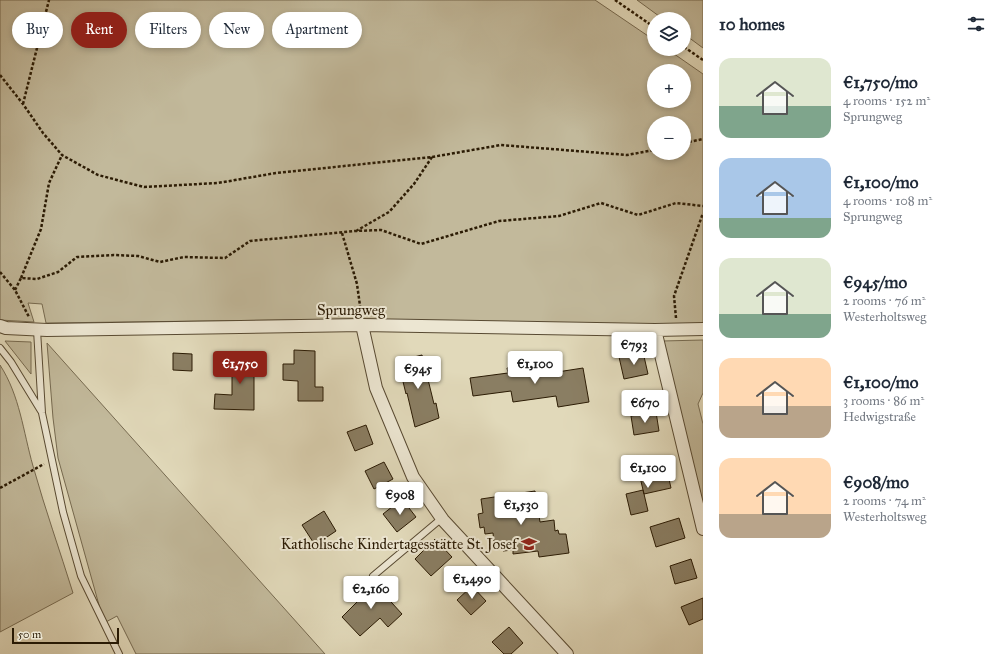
<!DOCTYPE html>
<html lang="en">
<head>
<meta charset="utf-8">
<style>
  body { margin:0; font-family:"IM FELL Great Primer",serif; background:#f2f2f3; color:#1f2937; height:100vh; display:flex; flex-direction:column; font-size:15px; white-space:nowrap }
  * { box-sizing:border-box; margin:0 }
  p { font-size:13px; color:#747a83 }
  .icon { flex:none; width:22px; height:22px; fill:none; stroke:currentColor; stroke-width:2; stroke-linecap:round; stroke-linejoin:round }
  .map { position:relative; flex:1; overflow:hidden }
  .panel { display:flex; flex-direction:column; background:#fff; width:300px }
  .panel>* { flex:none }
  .hud { position:absolute; left:12px; top:12px; width:380px; height:36px; display:flex; gap:8px }
  .buttons { position:absolute; left:647px; top:12px; display:grid; gap:8px }
  .buttons a { display:grid; place-items:center; width:44px; height:44px; border-radius:50%; background:#fff; box-shadow:0 2px 6px #0003; font-size:20px }
  .scale { position:absolute; left:12px; bottom:10px; width:107px; box-sizing:border-box; padding-left:4px; border:2px solid #2b1b04; border-top:0; font-size:11px; line-height:14px; white-space:nowrap; color:#2b1b04; -webkit-text-stroke:3px #ece6d2; paint-order:stroke }
  .price { position:absolute; translate:-50% -34px; padding:0 9px; border-radius:4px; background:#fff; color:#222; font-size:13px; line-height:26px; filter:drop-shadow(0 1px 2px #0008) }
  .price::after { content:''; position:absolute; left:50%; top:24px; width:12px; height:9px; margin-left:-6px; background:inherit; clip-path:polygon(0 0,100% 0,50% 100%) }
  .price.selected { background:#8f2418; color:#fff }
  ul { padding:0; list-style:none }
  li { display:flex; align-items:center; gap:12px; height:100px; padding:0 16px }
  li span { display:grid; place-items:center; flex:none; width:112px; height:80px; border-radius:12px; color:#555 }
  li>.icon { margin-inline-start:auto }
  span .icon { width:48px; height:48px; fill:#fffc; stroke-width:1 }
  li b { font-size:17px }
  h2 { display:flex; justify-content:space-between; align-items:center; height:48px; padding:0 16px; font-size:17px }
  .tag { padding:0 14px; border-radius:18px; background:#fff; box-shadow:0 2px 6px #0003; font-size:14px; line-height:36px }
  .tag.selected { background:#8f2418; color:#fff }
  main { display:flex; flex:1; min-height:0 }
  .map>svg:first-child { display:block }
</style>
</head>
<body>
<main>
<div class="map">
<svg width="703" height="654" viewBox="0 0 703 654">
  <rect width="100%" height="100%" fill="#e1d9ba"/>
  <filter id="stains"><feTurbulence type="fractalNoise" baseFrequency=".005" numOctaves="4"/><feColorMatrix values="0 0 0 0 .2 0 0 0 0 .09 0 0 0 0 .02 0 0 0 .5 -.17"/></filter>
  <radialGradient id="worn" r=".72"><stop offset=".6" stop-color="#630" stop-opacity="0"/><stop offset="1" stop-color="#630" stop-opacity=".3"/></radialGradient>
  <!-- green -->
  <path fill="#c2b99b" stroke="#766a50" fill-rule="evenodd" d="M 0,0 L 595,0 L 654,40 L 654,49 L 667,49 L 703,74 L 703,325 L 647,326 L 365,319 L 46,323 L 42,304 L 28,303 L 34,322 L 0,320 ZM 654,71 L 684,71 L 684,101 L 654,101 ZM 654,123 L 684,123 L 684,153 L 654,153 Z
    M 637,0 L 703,0 L 703,48 L 684,34 L 684,19 L 663,19 Z
    M 703,340 L 703,393 L 698,404 L 703,424 L 703,509 L 662,341 Z
    M 5,341 L 31,342 L 31,374 Z
    M 47,343 L 325,654 L 136,654 L 117,616 L 104,623 L 58,458 L 53,418 Z
    M 0,365 C 20,396 23,431 33,466 C 45,509 60,551 73,593 L 0,632 Z"/>
  <!-- building -->
  <path fill="#8a7e63" stroke="#2b1b04" d="M 294,350 L 315,351 L 315,387 L 323,387 L 323,401 L 298,401 L 298,381 L 283,380 L 283,364 L 294,364 Z
    M 643,352 L 648,374 L 624,379 L 619,357 Z
    M 173,353 L 192,354 L 192,371 L 173,370 Z
    M 232,353 L 254,354 L 254,410 L 214,409 L 215,394 L 232,395 Z
    M 422,355 L 434,404 L 436,403 L 439,418 L 415,427 L 407,393 L 406,394 L 398,361 Z
    M 537,363 L 538,375 L 583,368 L 589,402 L 558,407 L 556,396 L 513,402 L 511,391 L 473,396 L 470,378 L 508,373 L 507,368 Z
    M 656,412 L 659,431 L 634,435 L 631,416 Z
    M 366,425 L 373,444 L 355,451 L 347,432 Z
    M 384,462 L 393,479 L 374,489 L 365,471 Z
    M 666,466 L 671,488 L 644,494 L 648,511 L 631,515 L 626,494 L 643,490 L 644,494 L 639,473 Z
    M 535,491 L 540,522 L 554,520 L 555,531 L 558,530 L 559,534 L 566,534 L 569,553 L 539,557 L 538,551 L 513,554 L 513,550 L 503,551 L 501,542 L 494,543 L 493,533 L 485,534 L 484,527 L 480,528 L 478,514 L 483,513 L 481,499 Z
    M 402,499 L 416,517 L 397,532 L 383,514 Z
    M 324,511 L 336,531 L 315,545 L 302,525 Z
    M 679,518 L 685,538 L 656,547 L 650,527 Z
    M 435,539 L 452,557 L 431,576 L 415,559 Z
    M 691,559 L 697,578 L 675,584 L 670,566 Z
    M 372,581 L 402,614 L 388,627 L 380,618 L 360,636 L 342,617 L 361,598 L 358,594 Z
    M 472,586 L 486,601 L 471,615 L 457,600 Z
    M 703,598 L 703,619 L 689,625 L 681,607 Z
    M 509,627 L 523,643 L 511,654 L 504,654 L 492,642 Z"/>
  <g fill="none" stroke-linecap="round" stroke-linejoin="round">
    <defs>
      <path id="lane" d="M 37,330 L 42,413 L 63,512 L 81,576 L 119,654
        M 0,348 L 11,362 L 41,411
        M 373,576 L 442,518"/>
      <path id="street" d="M 362,325 L 376,388 L 413,477 L 443,520 L 567,654
        M 0,326 L 6,328 L 47,330 L 362,325 L 655,330 L 703,329
        M 655,330 L 703,529"/>
    </defs>
    <!-- lane casing -->
    <use href="#lane" stroke="#584a32" stroke-width="8"/>
    <!-- street casing -->
    <use href="#street" stroke="#584a32" stroke-width="14"/>
    <!-- path -->
    <path stroke="#2b1b04" stroke-width="2.5" stroke-dasharray="3 2" stroke-linecap="butt" d="M 615,0 L 654,27
      M 684,47 L 703,60
      M 0,75 L 23,104 L 43,133 L 62,155 L 98,175 L 144,187 L 218,183 L 276,173 L 432,157 L 501,145 L 627,155 L 654,150
      M 23,104 L 49,0
      M 684,143 L 703,139
      M 356,231 L 389,212 L 414,184 L 432,157
      M 342,233 L 357,284 L 361,313
      M 0,272 L 15,290 L 29,317
      M 21,278 L 41,229 L 49,183 L 62,155
      M 15,290 L 21,278 L 37,279 L 58,272 L 77,257 L 114,255 L 138,256 L 160,262 L 184,257 L 225,258 L 250,241 L 355,231 L 381,230 L 421,244 L 499,221 L 559,216 L 601,203 L 638,215 L 676,203 L 703,206
      M 676,318 L 674,296 L 703,213
      M 0,488 L 44,464"/>
    <!-- lane -->
    <use href="#lane" stroke="#ece6d2" stroke-width="6"/>
    <!-- street -->
    <use href="#street" stroke="#ece6d2" stroke-width="12"/>
  </g>
  <!-- icons -->
  <defs>
    <symbol id="school-bare" viewBox="-9 -9 18 18"><path d="M0-5L7-2L0 1L-7-2ZM-4 1L0 2.5L4 1V4Q0 6-4 4Z" fill="#8f2418" stroke="#ece6d2" stroke-width="2.5" paint-order="stroke"/></symbol>
  </defs>
  <g fill-rule="evenodd">
    <use href="#school-bare" x="518" y="533" width="22" height="22"/>
  </g>
  <g text-anchor="middle" dominant-baseline="central" stroke-width="4" stroke-linejoin="round" paint-order="stroke">
    <!-- street labels -->
    <g font-size="15" fill="#2b1b04" stroke="#ece6d2">
      <text x="351" y="310">Sprungweg</text>
    </g>
    <!-- poi labels -->
    <g font-size="15" fill="#2b1b04" stroke="#ece6d2" text-anchor="end">
      <text x="517" y="544">Katholische Kindertagesstätte St. Josef</text>
    </g>
  </g>
  <rect width="100%" height="100%" filter="url(#stains)"/>
  <rect width="100%" height="100%" fill="url(#worn)"/>
</svg>
<div class="buttons">
<a><svg class="icon" aria-label="layers" viewBox="0 0 24 24"><path d="M12 4l9 5-9 5-9-5zM3 14l9 5 9-5"/></svg></a>
<a>+</a>
<a>−</a>
</div>
<div class="scale">50 m</div>
<b class="price" style="left:634px;top:366px">€793</b>
<b class="price selected" style="left:240px;top:385px">€1,750</b>
<b class="price" style="left:535px;top:385px">€1,100</b>
<b class="price" style="left:418px;top:390px">€945</b>
<b class="price" style="left:645px;top:424px">€670</b>
<b class="price" style="left:648px;top:489px">€1,100</b>
<b class="price" style="left:400px;top:516px">€908</b>
<b class="price" style="left:521px;top:526px">€1,530</b>
<b class="price" style="left:472px;top:600px">€1,490</b>
<b class="price" style="left:371px;top:610px">€2,160</b>
<div class="hud">
<a class="tag">Buy</a>
<a class="tag selected">Rent</a>
<a class="tag">Filters</a>
<a class="tag">New</a>
<a class="tag">Apartment</a>
</div>
</div>
<section class="panel">
<h2>10 homes<svg class="icon" aria-label="filters" viewBox="0 0 24 24"><path d="M4 7h16M4 17h16"/><circle cx="9" cy="7" r="2"/><circle cx="15" cy="17" r="2"/></svg></h2>
<ul>
<li><span style="background:linear-gradient(#dfe7d0 60%,#7fa58c 0)"><svg class="icon" aria-label="home" viewBox="0 0 24 24"><path d="M3 11l9-7 9 7M6 9v11h12V9"/></svg></span><div><b>€1,750/mo</b><p>4 rooms · 152 m²</p><p>Sprungweg</p></div></li>
<li><span style="background:linear-gradient(#a9c7e8 75%,#7fa58c 0)"><svg class="icon" aria-label="home" viewBox="0 0 24 24"><path d="M3 11l9-7 9 7M6 9v11h12V9"/></svg></span><div><b>€1,100/mo</b><p>4 rooms · 108 m²</p><p>Sprungweg</p></div></li>
<li><span style="background:linear-gradient(#dfe7d0 70%,#7fa58c 0)"><svg class="icon" aria-label="home" viewBox="0 0 24 24"><path d="M3 11l9-7 9 7M6 9v11h12V9"/></svg></span><div><b>€945/mo</b><p>2 rooms · 76 m²</p><p>Westerholtsweg</p></div></li>
<li><span style="background:linear-gradient(#ffd9b3 60%,#b9a48a 0)"><svg class="icon" aria-label="home" viewBox="0 0 24 24"><path d="M3 11l9-7 9 7M6 9v11h12V9"/></svg></span><div><b>€1,100/mo</b><p>3 rooms · 86 m²</p><p>Hedwigstraße</p></div></li>
<li><span style="background:linear-gradient(#ffd9b3 70%,#b9a48a 0)"><svg class="icon" aria-label="home" viewBox="0 0 24 24"><path d="M3 11l9-7 9 7M6 9v11h12V9"/></svg></span><div><b>€908/mo</b><p>2 rooms · 74 m²</p><p>Westerholtsweg</p></div></li>
</ul>
</section>
</main>
</body>
</html>
